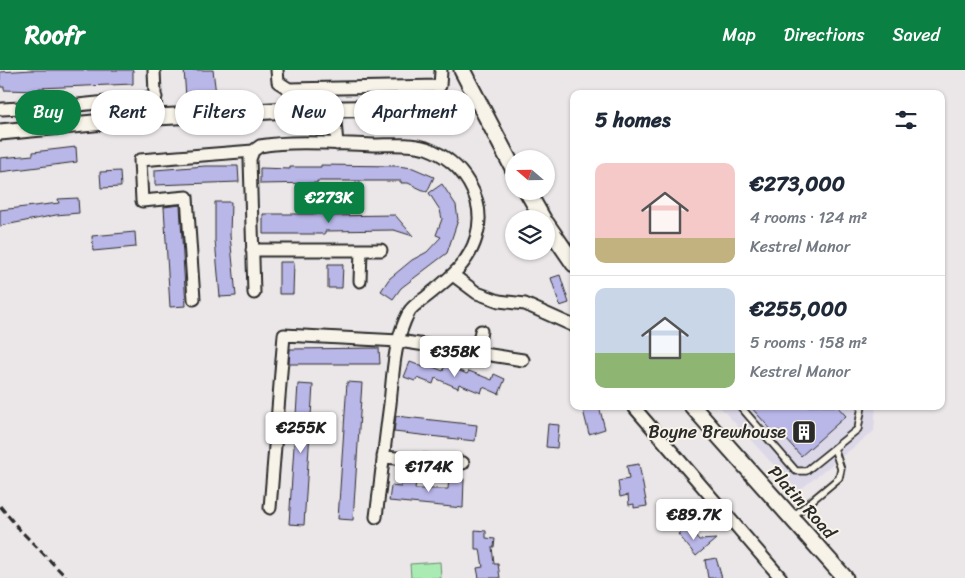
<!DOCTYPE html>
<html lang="en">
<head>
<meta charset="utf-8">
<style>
  body { margin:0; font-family:Sriracha,sans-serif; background:#f6f6f7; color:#1f2937; height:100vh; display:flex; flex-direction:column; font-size:19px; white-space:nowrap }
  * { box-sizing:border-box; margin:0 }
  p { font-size:16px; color:#747a83 }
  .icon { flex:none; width:28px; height:28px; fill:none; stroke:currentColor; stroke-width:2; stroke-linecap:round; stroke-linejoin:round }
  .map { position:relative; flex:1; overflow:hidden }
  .side { position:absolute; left:570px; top:20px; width:375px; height:320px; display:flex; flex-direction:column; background:#fff; border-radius:10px; box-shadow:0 1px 4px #0004 }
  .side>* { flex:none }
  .guide { position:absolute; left:15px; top:20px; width:475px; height:45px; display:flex; gap:10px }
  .needle { width:32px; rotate:290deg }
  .fabs { position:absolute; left:505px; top:80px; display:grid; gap:10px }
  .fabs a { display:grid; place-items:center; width:50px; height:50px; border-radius:50%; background:#fff; box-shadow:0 1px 4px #0004; font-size:25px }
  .price { position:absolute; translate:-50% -42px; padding:0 11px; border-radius:5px; background:#fff; color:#222; font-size:16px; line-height:32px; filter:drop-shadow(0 1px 2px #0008) }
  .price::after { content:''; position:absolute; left:50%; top:30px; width:15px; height:11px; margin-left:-8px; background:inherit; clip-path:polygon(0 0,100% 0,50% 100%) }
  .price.on { background:#0b8043; color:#fff }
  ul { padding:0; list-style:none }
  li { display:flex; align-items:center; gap:15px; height:125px; padding:0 25px }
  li+li { border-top:1px solid #e0e1e3 }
  li span { display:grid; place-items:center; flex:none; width:140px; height:100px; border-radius:10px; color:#555 }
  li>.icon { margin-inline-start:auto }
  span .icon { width:60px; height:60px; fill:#fffc; stroke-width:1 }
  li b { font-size:21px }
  h2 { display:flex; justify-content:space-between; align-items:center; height:60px; padding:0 25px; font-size:21px }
  .pill { padding:0 18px; border-radius:22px; background:#fff; box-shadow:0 1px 4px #0004; font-size:18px; line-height:45px }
  .pill.on { background:#0b8043; color:#fff }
  header { display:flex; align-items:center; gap:30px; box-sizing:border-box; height:70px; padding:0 25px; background:#0b8043; color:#fff }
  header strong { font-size:24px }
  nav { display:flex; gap:28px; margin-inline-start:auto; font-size:18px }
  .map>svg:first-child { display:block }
</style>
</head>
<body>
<header>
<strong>Roofr</strong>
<nav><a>Map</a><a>Directions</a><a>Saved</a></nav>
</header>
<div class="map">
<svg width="965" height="508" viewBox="0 0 965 508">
  <rect width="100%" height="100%" fill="#ebe7e8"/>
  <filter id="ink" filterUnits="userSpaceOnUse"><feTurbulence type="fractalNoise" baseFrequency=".02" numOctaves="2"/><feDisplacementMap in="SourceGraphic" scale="10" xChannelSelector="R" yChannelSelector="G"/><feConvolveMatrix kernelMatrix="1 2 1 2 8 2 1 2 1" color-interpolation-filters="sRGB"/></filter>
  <g filter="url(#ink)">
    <!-- built -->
    <path fill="#dcd8e8" d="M 719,336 L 876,336 L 874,361 L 801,419 L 795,418 Z"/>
    <!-- green -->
    <path fill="#aaeab3" stroke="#6a8a6f" d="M 440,492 L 441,508 L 411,508 L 410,494 Z"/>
    <!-- building -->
    <path fill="#b9b6e8" stroke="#2b2b2b" d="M 32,0 L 133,0 L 133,14 L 39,18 L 39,21 L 4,20 L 4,17 L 0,17 L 0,2 Z
      M 184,0 L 213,0 L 216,24 L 186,27 Z
      M 76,77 L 77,92 L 0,102 L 0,88 L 33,85 L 33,82 Z
      M 321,95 L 397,96 L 413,98 L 434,107 L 427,122 L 408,113 L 401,113 L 401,111 L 317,111 L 317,113 L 260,114 L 260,98 L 290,99 L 290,97 L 321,97 Z
      M 205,96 L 238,96 L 239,112 L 155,115 L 155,100 Z
      M 120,101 L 121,117 L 101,118 L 100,102 Z
      M 442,114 L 456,135 L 458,150 L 447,183 L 401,218 L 393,229 L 381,221 L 389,209 L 412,190 L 427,182 L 441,167 L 436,165 L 442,149 L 440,140 L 429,123 Z
      M 78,128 L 79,143 L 56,145 L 0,156 L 0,140 L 59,133 L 58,129 Z
      M 215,132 L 231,132 L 230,165 L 236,226 L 220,227 L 215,170 Z
      M 180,135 L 186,236 L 170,237 L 164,137 Z
      M 263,144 L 325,144 L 325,146 L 395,145 L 413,166 L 394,160 L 325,161 L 325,164 L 263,164 Z
      M 135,162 L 136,177 L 93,181 L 92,166 Z
      M 279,192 L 294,192 L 293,224 L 279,224 Z
      M 328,194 L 343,194 L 342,218 L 328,218 Z
      M 560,205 L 569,233 L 560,236 L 551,208 Z
      M 379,278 L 380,294 L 289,294 L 290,279 Z
      M 410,292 L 426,298 L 428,295 L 443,301 L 445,295 L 467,304 L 469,301 L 492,310 L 494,304 L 505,309 L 499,324 L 483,317 L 481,323 L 459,314 L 458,318 L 435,308 L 433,314 L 417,308 L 415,311 L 404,307 Z
      M 347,312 L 362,313 L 353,450 L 338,449 Z
      M 298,314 L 313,315 L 304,455 L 289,454 Z
      M 582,336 L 599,336 L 605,359 L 589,364 Z
      M 750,336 L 837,336 L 846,346 L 801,386 L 778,360 L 774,363 Z
      M 396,346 L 477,355 L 475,371 L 394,362 Z
      M 548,354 L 559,355 L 557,378 L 546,377 Z
      M 639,394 L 647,436 L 634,438 L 634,434 L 629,435 L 628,425 L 620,427 L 618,411 L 629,409 L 627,396 Z
      M 402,402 L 417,404 L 415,419 L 448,419 L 449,407 L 464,409 L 463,438 L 389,431 L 391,416 L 401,417 Z
      M 688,456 L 699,470 L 716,469 L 696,486 L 678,464 Z
      M 475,460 L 486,461 L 486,468 L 495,469 L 494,477 L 492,477 L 494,494 L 498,494 L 500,508 L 479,508 L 477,498 L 483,497 L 480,479 L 475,479 Z
      M 716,488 L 722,508 L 708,508 L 705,490 Z"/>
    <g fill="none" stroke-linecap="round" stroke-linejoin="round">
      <defs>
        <path id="lane" d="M 740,336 L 796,401 L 806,401 L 858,359 L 862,336
          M 791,448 L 839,408 L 841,399 L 834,378"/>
        <path id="street" d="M 154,0 L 156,47
          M 277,0 L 278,12 L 289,19 L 289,40
          M 289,19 L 440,16 L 441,1
          M 2,39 L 78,35 L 156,27
          M 334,40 L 337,74
          M 252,180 L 361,180
          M 453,205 L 477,223 L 499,231 L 525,234 L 574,256
          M 360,211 L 361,180 L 381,180
          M 254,223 L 250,89 L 253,81 L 260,76 C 293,70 339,74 373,75 C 390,75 410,73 426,78 C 462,91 488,129 476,168 C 468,195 447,210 426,227 C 421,231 412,236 409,242 C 394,270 393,303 390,334 C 385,371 381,409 376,447
          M 194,229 L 187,127 L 142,131 L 140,90 L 253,81
          M 477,283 L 481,261
          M 633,336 L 781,508
          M 383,387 L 463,393
          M 270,438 L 284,265 L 399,271 L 523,290"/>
        <path id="secondary" d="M 462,0 L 514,100
          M 0,62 L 156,47 L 289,40 L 454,37 L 476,28
          M 527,121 L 543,149
          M 546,153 L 574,194
          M 692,336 L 845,508"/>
      </defs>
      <!-- lane casing -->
      <use href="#lane" stroke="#2b2b2b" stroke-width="9"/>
      <!-- street casing -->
      <use href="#street" stroke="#2b2b2b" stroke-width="15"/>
      <!-- secondary casing -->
      <use href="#secondary" stroke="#2b2b2b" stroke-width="19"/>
      <!-- lane -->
      <use href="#lane" stroke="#f7f3e8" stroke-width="5.5"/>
      <!-- street -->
      <use href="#street" stroke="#f7f3e8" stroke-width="11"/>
      <!-- secondary -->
      <use href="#secondary" stroke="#f7f3e8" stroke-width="15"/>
      <!-- rail -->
      <path stroke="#2b2b2b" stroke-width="3" stroke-dasharray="8 4" stroke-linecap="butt" d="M 0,436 L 20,460 L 67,508"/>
    </g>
  </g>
  <!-- icons -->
  <defs>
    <symbol id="building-square" viewBox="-11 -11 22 22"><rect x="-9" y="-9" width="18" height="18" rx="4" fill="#2b2b2b" stroke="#f7f3e8"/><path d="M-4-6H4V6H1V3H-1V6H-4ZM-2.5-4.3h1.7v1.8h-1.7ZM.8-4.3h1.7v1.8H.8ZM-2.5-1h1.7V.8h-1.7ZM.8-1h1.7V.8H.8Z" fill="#fff"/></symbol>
  </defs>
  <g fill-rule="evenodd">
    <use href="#building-square" x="790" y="348" width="28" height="28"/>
  </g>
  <g text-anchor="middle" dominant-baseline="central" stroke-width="4" stroke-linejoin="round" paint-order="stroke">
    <!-- poi labels -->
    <g font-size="18" fill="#2b2b2b" stroke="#f7f3e8" text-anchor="end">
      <text x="786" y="362">Boyne Brewhouse</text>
    </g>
    <!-- street labels -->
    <g font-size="18" fill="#2b2b2b" stroke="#f7f3e8">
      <text transform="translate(802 432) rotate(48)">Platin Road</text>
    </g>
  </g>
</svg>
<div class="fabs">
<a><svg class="needle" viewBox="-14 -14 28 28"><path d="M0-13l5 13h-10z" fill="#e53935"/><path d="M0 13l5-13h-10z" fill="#747a83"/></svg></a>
<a><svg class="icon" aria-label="layers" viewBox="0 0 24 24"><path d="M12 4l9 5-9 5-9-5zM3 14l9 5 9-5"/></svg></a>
</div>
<b class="price on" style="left:329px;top:154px">€273K</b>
<b class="price" style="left:455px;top:308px">€358K</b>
<b class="price" style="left:301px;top:384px">€255K</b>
<b class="price" style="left:429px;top:423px">€174K</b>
<b class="price" style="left:694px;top:471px">€89.7K</b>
<div class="guide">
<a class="pill on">Buy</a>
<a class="pill">Rent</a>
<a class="pill">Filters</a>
<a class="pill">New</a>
<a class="pill">Apartment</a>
</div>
<section class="side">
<h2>5 homes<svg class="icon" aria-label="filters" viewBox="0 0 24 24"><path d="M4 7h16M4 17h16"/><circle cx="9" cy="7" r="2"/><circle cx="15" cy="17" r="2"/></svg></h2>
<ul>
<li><span style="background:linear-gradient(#f6c9c9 75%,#c2b280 0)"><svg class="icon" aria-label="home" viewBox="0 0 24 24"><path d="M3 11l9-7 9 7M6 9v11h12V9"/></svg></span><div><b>€273,000</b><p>4 rooms · 124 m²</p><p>Kestrel Manor</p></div></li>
<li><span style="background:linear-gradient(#c9d6e8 65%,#8fb573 0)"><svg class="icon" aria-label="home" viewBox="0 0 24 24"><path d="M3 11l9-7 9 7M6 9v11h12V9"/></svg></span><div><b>€255,000</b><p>5 rooms · 158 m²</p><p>Kestrel Manor</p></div></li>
</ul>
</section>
</div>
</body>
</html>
